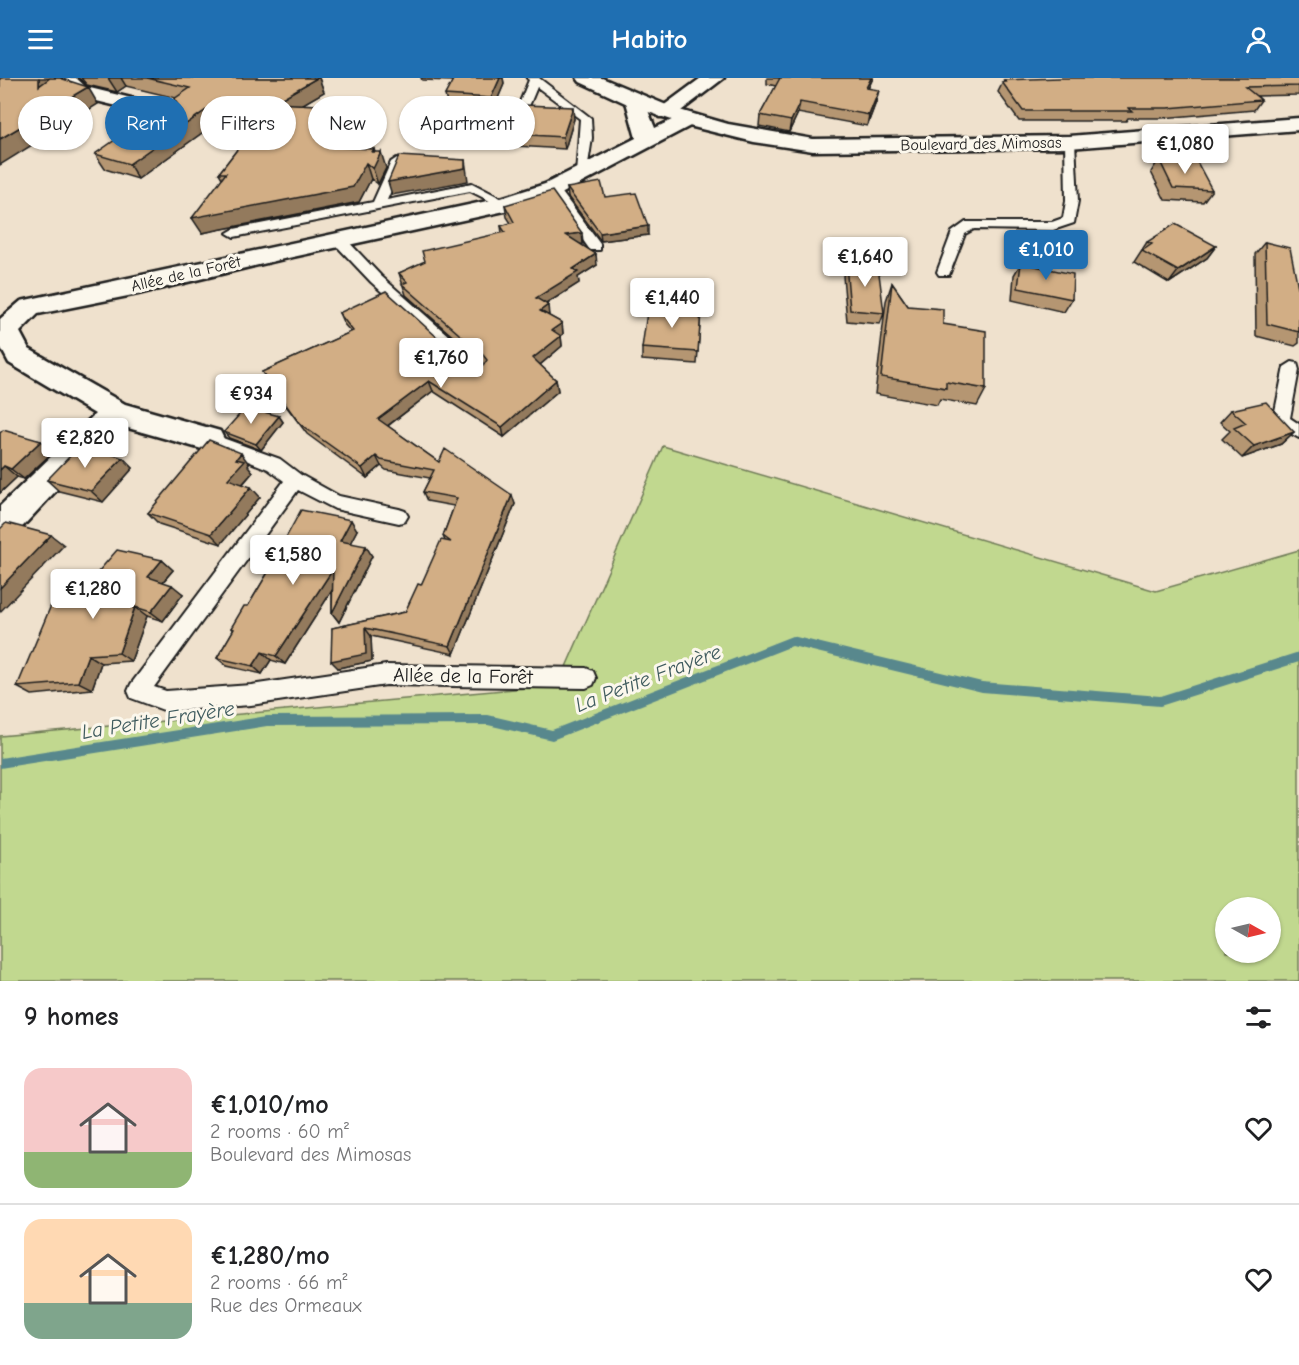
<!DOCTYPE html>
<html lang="en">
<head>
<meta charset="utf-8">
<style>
  body { margin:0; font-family:"Comic Neue",sans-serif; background:#f6f6f6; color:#202124; height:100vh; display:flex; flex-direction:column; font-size:22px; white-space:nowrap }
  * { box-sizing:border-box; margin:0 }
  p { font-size:20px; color:#757577 }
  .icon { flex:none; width:33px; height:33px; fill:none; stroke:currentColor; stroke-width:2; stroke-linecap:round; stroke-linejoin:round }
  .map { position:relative; height:903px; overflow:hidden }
  .sheet { display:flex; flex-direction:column; background:#fff; flex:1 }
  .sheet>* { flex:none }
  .banner { position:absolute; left:18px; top:18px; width:600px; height:54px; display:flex; gap:12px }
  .needle { width:39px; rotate:98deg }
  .fabs { position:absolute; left:1215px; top:819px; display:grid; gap:12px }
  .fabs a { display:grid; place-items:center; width:66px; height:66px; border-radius:50%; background:#fff; box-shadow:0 2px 4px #0004; font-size:30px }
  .price { position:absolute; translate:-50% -51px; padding:0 14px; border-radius:6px; background:#fff; color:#222; font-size:20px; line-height:39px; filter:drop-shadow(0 2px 3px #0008) }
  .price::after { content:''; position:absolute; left:50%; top:36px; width:18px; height:14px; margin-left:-9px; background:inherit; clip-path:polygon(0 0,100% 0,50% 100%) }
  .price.active { background:#1f6fb2; color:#fff }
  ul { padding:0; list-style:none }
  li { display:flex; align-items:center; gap:18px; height:150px; padding:0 24px }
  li+li { border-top:2px solid #e0e0e0 }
  li span { display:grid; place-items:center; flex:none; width:168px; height:120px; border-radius:18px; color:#555 }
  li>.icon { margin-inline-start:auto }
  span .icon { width:72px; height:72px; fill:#fffc; stroke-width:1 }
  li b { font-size:26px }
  h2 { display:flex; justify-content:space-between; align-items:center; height:72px; padding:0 24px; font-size:26px }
  .tag { padding:0 21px; border-radius:27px; background:#fff; box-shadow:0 2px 4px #0004; font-size:21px; line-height:54px }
  .tag.active { background:#1f6fb2; color:#fff }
  header { display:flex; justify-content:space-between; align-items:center; height:78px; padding:0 24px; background:#1f6fb2; color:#fff; font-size:27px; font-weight:800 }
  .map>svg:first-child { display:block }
</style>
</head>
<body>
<header><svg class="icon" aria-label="menu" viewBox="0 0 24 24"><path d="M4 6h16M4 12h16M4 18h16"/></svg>Habito<svg class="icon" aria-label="person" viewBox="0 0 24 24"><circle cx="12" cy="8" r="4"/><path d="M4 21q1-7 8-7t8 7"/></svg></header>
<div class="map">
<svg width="1299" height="903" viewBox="0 0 1299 903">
  <rect width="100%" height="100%" fill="#efe1cd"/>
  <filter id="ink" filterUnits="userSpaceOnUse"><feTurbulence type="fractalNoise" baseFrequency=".0167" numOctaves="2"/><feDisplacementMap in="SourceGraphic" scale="12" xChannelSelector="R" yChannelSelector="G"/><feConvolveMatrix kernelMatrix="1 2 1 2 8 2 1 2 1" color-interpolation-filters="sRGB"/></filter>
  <g filter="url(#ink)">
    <!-- green -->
    <path fill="#c1d88f" stroke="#6e7a56" stroke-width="1.5" fill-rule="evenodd" d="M 663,368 L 1156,513 L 1299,472 L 1299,903 L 0,903 L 0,658 L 558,607 ZM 1226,830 L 1270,830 L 1270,874 L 1226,874 Z"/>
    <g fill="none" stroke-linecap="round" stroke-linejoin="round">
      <!-- stream -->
      <path fill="#58888d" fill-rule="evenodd" d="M 792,558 L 982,604 L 1160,618 L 1299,574 L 1299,584 L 1160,628 L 982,614 L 792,568 L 552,662 L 488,647 L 267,648 L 0,690 L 0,680 L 267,638 L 488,637 L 552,652 Z"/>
      <defs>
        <path id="service" d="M 527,0 L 539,0 L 591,40 L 592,60 L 586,99 L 576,96 L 580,41 L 537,9 L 527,33 L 517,31 L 529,2 Z
          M 1065,62 L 1075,64 L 1078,123 L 1074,145 L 1053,152 L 974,151 L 965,156 L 949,197 L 939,197 L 937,194 L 952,154 L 966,144 L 1052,144 L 1063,140 L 1066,123 Z
          M 397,80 L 403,84 L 387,122 L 472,105 L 512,126 L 506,130 L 502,129 L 470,113 L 234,159 L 227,155 L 234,151 L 373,124 L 391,84 Z
          M 553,107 L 557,108 L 600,166 L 600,172 L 590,172 L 547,111 Z
          M 339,158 L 344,159 L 381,198 L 484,289 L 487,293 L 484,297 L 474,297 L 371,204 L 334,165 L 332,162 Z
          M 1292,284 L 1297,285 L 1299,292 L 1290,340 L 1299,346 L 1299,360 L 1275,347 L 1273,343 L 1284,289 Z
          M 209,355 L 280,381 L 301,397 L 339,418 L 399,431 L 405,433 L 408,438 L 405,443 L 399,445 L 335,431 L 298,412 L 154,609 L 166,613 L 251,607 L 386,587 L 586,590 L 593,593 L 596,600 L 593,607 L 586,610 L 386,607 L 251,627 L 166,633 L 131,620 L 128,613 L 131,606 L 284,403 L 268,391 L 203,365 L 201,361 L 203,357 Z"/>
        <path id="minor" d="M 56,0 L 76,0 L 86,9 L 172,30 L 184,42 L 181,46 C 170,49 166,46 158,38 L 72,17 L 62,11 Z
          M 701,0 L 724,0 L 673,39 L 659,39 L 656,35 L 659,31 Z
          M 636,18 L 643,20 L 655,50 L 680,38 L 694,38 L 697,42 L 694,46 L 561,116 L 514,131 L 279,182 L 138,216 L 38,236 L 20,254 L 29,271 L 125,326 L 220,353 L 224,361 L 220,369 L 209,373 L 121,348 L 92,374 L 12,460 L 0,464 L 0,428 L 95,336 L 9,285 L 0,268 L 0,241 L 21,223 L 501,120 L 545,106 L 636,60 L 626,24 L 629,20 Z"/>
        <path id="secondary" d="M 577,0 L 602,0 L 676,31 L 728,46 L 813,61 L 1069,58 L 1299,40 L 1299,52 L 1069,70 L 813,73 L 754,64 L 689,48 L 634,29 L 580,4 Z"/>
      </defs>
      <!-- service casing -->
      <use href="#service" stroke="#1c1c1c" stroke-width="4"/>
      <!-- minor casing -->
      <use href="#minor" stroke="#1c1c1c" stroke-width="5"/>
      <!-- secondary casing -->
      <use href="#secondary" stroke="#1c1c1c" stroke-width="5"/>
      <!-- service -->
      <use href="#service" fill="#fbf7ec" fill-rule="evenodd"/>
      <!-- minor -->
      <use href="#minor" fill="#fbf7ec" fill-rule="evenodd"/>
      <!-- secondary -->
      <use href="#secondary" fill="#fbf7ec" fill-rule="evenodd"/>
    </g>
    <!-- wall -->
    <path fill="#b59672" stroke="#1c1c1c" stroke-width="1.5" d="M 81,0 L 319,0 L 324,14 L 303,26 L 368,45 L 352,70 L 375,74 L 386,90 L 378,106 L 371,101 L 359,124 L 202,155 L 222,100 L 219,95 L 249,56 L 213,47 L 138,101 L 105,91 L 95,76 L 175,32 L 177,28 L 174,21 L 176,20 L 126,8 L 117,14 L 87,7 Z
      M 421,0 L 503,0 L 504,6 L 493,32 L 448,30 L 445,17 L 453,3 L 422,2 Z
      M 767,0 L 873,0 L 868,11 L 876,24 L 867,48 L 798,35 L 789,54 L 759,48 L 760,37 L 776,8 L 767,6 Z
      M 1299,0 L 1299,17 L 1257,18 L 1261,22 L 1254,32 L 1162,40 L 1128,40 L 1126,43 L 1019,43 L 998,14 L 1004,2 Z
      M 574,41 L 565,71 L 516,68 L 514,56 Z
      M 1159,81 L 1212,112 L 1203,124 L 1165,122 L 1151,94 Z
      M 567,110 L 605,119 L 648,157 L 601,163 L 568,119 Z
      M 505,127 L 583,166 L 580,166 L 597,187 L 578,199 L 579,205 L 546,226 L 549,238 L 562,245 L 563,256 L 561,258 L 562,268 L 540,287 L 556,302 L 558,313 L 504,359 L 433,313 L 388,348 L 439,384 L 515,426 L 454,576 L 371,558 L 372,583 L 338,590 L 332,550 L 405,534 L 421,507 L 445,463 L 443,458 L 454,428 L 427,423 L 423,414 L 430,400 L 386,392 L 381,388 L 367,400 L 307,356 L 269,305 L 262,294 L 351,254 L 344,246 L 339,235 L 469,288 L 483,288 L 484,286 L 406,217 L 399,195 L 502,155 L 501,148 L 511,145 L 507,139 Z
      M 1147,164 L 1216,168 L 1207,180 L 1169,205 L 1134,184 Z
      M 1265,164 L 1299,214 L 1299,265 L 1295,268 L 1256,258 L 1255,176 Z
      M 1021,185 L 1072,221 L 1064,234 L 1012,222 L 1014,197 Z
      M 846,186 L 884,235 L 880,246 L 847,243 L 843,198 Z
      M 892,205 L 908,228 L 943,246 L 986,311 L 977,328 L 940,321 L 937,327 L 875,316 L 886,223 Z
      M 701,233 L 697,286 L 642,282 L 642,270 Z
      M 1231,332 L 1294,354 L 1281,366 L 1242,380 L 1222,361 L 1230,353 L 1220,344 Z
      M 279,338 L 283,344 L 261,372 L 229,360 L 224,354 Z
      M 0,355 L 41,363 L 53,374 L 24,401 L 17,399 L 0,415 Z
      M 80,375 L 123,380 L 133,390 L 103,424 L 59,413 L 47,402 Z
      M 249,386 L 248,388 L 253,394 L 243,406 L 260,419 L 221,466 L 159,446 L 148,435 Z
      M 357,452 L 350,465 L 372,478 L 339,544 L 332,535 L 332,512 L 285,586 L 271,582 L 262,596 L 227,588 L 217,580 L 233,553 L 231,550 L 248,528 L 278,478 L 277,476 Z
      M 162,482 L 173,492 L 163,504 L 183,516 L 163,543 L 147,538 L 131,583 L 101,585 L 92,611 L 32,617 L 17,609 Z"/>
    <!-- shaded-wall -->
    <path fill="#937a5d" stroke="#1c1c1c" stroke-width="1.5" d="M 39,0 L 51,0 L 39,8 Z
      M 108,0 L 121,0 L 126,8 L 117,14 Z
      M 317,0 L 319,0 L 324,14 L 279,40 L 273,25 Z
      M 500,0 L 503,0 L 504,6 L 493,32 L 491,20 Z
      M 871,0 L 873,0 L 863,21 L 866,10 Z
      M 88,9 L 98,26 L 0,87 L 0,61 Z
      M 879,12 L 876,24 L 867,48 L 869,37 Z
      M 800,24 L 798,35 L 789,54 L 791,43 Z
      M 273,25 L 252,56 L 244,41 Z
      M 363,29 L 368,45 L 343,84 L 337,69 Z
      M 573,29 L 574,41 L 565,71 L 563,59 Z
      M 206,32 L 213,47 L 138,101 L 129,86 Z
      M 374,71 L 377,82 L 381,74 L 386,90 L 378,106 L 373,91 L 372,74 Z
      M 465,82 L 468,103 L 392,117 L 388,104 Z
      M 366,85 L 371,101 L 359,124 L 202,155 L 192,140 Z
      M 648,148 L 648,157 L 601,163 L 600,155 Z
      M 582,155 L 583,166 L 567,168 L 566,157 Z
      M 1216,168 L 1207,180 L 1169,205 L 1178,193 Z
      M 596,176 L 597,187 L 578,199 L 579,205 L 538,231 L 536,220 L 573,191 Z
      M 548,227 L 549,238 L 540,233 Z
      M 562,245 L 563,256 L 554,263 L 552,252 Z
      M 561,258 L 562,268 L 535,291 L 533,280 Z
      M 556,302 L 558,313 L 504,359 L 502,349 Z
      M 429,303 L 433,313 L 383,351 L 378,341 Z
      M 279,338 L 283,344 L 261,372 L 256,366 Z
      M 1294,354 L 1281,366 L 1242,380 L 1254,368 Z
      M 41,363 L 53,374 L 24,401 L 11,391 Z
      M 241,375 L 249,386 L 248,388 L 253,394 L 237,412 L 228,401 L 236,381 Z
      M 376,378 L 381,388 L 367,400 L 362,390 Z
      M 123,380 L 133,390 L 103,424 L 91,413 Z
      M 4,388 L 17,399 L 0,415 L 0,392 Z
      M 251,409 L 260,419 L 221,466 L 211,456 Z
      M 512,417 L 515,426 L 454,576 L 450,568 Z
      M 351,442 L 357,452 L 346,473 L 340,463 Z
      M 51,457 L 64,467 L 0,534 L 0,510 Z
      M 366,468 L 372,478 L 339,544 L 332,535 Z
      M 162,482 L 173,492 L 159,508 L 148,499 Z
      M 333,491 L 340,500 L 285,586 L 276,578 Z
      M 172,507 L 183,516 L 163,543 L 151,534 Z
      M 135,529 L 147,538 L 131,583 L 119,575 Z
      M 365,550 L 371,558 L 372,583 L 338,590 L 331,583 Z
      M 262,574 L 271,582 L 262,596 L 253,588 Z
      M 88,577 L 101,585 L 92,611 L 78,604 Z"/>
    <!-- building -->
    <path fill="#d2ae85" stroke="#1c1c1c" stroke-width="1.5" d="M 0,0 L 39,0 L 39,8 L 50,0 L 60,0 L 88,9 L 0,61 Z
      M 147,0 L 317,0 L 273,25 L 363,29 L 337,69 L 374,71 L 372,74 L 381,74 L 373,91 L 366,85 L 353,109 L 192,140 L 226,95 L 219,95 L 273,25 L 244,41 L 206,32 L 129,86 L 95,76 L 158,32 L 175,32 L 178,27 L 174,21 L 190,10 Z
      M 454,0 L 500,0 L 491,20 L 445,17 Z
      M 780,0 L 871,0 L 866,10 L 879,12 L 869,37 L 800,24 L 791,43 L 760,37 Z
      M 1059,0 L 1299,0 L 1299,8 L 1245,9 L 1261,22 L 1168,30 L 1129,30 L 1132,33 L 1023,33 L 1002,4 L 1006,4 L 1004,2 Z
      M 524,27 L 573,29 L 563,59 L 514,56 Z
      M 399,78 L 465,82 L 465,90 L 388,104 Z
      M 1159,81 L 1197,84 L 1212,112 L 1173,110 Z
      M 601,104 L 605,119 L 636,115 L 648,148 L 600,155 L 567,110 Z
      M 552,113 L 582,155 L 566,157 L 596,176 L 573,191 L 578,194 L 536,220 L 548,227 L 540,233 L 562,245 L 552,252 L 561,258 L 533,280 L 556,302 L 502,349 L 429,303 L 378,341 L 439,384 L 445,371 L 512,417 L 450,568 L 365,550 L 366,576 L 331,583 L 332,550 L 405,534 L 418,506 L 421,507 L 441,462 L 451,464 L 443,458 L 457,420 L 423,414 L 434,392 L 381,382 L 376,378 L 362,390 L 300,346 L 262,294 L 353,253 L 339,235 L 386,213 L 469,288 L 483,288 L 487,282 L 483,277 L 402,206 L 407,204 L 399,195 L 425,183 L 422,173 L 505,154 L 501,148 L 514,144 L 505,127 Z
      M 1175,146 L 1216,168 L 1178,193 L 1142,173 L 1152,166 L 1147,164 Z
      M 1265,164 L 1290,170 L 1299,214 L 1299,254 L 1267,246 Z
      M 1021,185 L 1073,196 L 1072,221 L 1018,210 Z
      M 846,186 L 878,188 L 884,235 L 850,232 Z
      M 892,205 L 908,228 L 943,231 L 943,246 L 986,253 L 986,311 L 946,304 L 946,310 L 881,299 Z
      M 648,227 L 699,231 L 701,233 L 698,274 L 642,270 Z
      M 1266,324 L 1294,354 L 1254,368 L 1234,350 L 1246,345 L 1231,332 Z
      M 246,329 L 279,338 L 256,366 L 224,354 Z
      M 3,352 L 41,363 L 11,391 L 4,388 L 0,392 L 0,355 Z
      M 209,362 L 241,375 L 236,381 L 244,383 L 228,401 L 251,409 L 211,456 L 148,435 Z
      M 87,368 L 123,380 L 91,413 L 47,402 L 75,373 L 80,375 Z
      M 301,432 L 351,442 L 340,463 L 366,468 L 332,535 L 333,491 L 276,578 L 262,574 L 253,588 L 217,580 L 234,551 L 231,550 L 244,528 L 248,528 L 279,476 L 277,476 Z
      M 6,445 L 51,457 L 0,510 L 0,451 Z
      M 117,472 L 162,482 L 148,499 L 172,507 L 151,534 L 135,529 L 119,575 L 88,577 L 78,604 L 17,609 L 52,525 L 72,524 Z"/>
  </g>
  <g text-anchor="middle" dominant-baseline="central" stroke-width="6" stroke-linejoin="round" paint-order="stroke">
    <!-- far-street labels -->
    <g font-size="16" fill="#1c1c1c" stroke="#fbf7ec">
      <text transform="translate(981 66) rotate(-1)">Boulevard des Mimosas</text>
      <text transform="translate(186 196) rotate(-13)">Allée de la Forêt</text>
    </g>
    <!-- street labels -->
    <g font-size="20" fill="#1c1c1c" stroke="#fbf7ec">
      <text transform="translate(463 598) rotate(1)">Allée de la Forêt</text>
    </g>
    <!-- water labels -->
    <g font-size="21" font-style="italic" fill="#3f5b5e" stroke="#fbf7ec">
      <text transform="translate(648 600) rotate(-21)">La Petite Frayère</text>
      <text transform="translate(158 642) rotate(-9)">La Petite Frayère</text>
    </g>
  </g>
</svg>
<div class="fabs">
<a><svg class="needle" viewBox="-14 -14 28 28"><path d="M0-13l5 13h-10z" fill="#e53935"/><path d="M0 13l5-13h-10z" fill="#757577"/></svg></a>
</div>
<b class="price" style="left:1185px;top:97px">€1,080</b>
<b class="price active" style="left:1046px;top:203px">€1,010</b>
<b class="price" style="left:865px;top:210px">€1,640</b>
<b class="price" style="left:672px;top:251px">€1,440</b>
<b class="price" style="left:441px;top:311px">€1,760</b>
<b class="price" style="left:251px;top:347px">€934</b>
<b class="price" style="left:85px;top:391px">€2,820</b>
<b class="price" style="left:293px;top:508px">€1,580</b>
<b class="price" style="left:93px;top:542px">€1,280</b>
<div class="banner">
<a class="tag">Buy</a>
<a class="tag active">Rent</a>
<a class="tag">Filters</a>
<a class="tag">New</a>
<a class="tag">Apartment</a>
</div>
</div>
<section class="sheet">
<h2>9 homes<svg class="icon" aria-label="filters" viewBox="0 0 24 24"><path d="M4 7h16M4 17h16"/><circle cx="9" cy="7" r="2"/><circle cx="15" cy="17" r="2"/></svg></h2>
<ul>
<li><span style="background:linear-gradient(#f6c9c9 70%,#8fb573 0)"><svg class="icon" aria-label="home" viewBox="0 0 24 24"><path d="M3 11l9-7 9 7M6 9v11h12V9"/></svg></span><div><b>€1,010/mo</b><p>2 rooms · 60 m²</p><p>Boulevard des Mimosas</p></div><svg class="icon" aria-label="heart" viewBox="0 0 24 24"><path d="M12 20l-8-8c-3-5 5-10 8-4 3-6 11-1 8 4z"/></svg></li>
<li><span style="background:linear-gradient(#ffd9b3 70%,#7fa58c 0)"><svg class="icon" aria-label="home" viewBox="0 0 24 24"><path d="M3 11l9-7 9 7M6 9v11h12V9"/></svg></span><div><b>€1,280/mo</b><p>2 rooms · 66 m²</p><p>Rue des Ormeaux</p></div><svg class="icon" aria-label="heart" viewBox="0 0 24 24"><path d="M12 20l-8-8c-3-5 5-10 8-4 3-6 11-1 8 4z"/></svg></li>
</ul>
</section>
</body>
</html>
